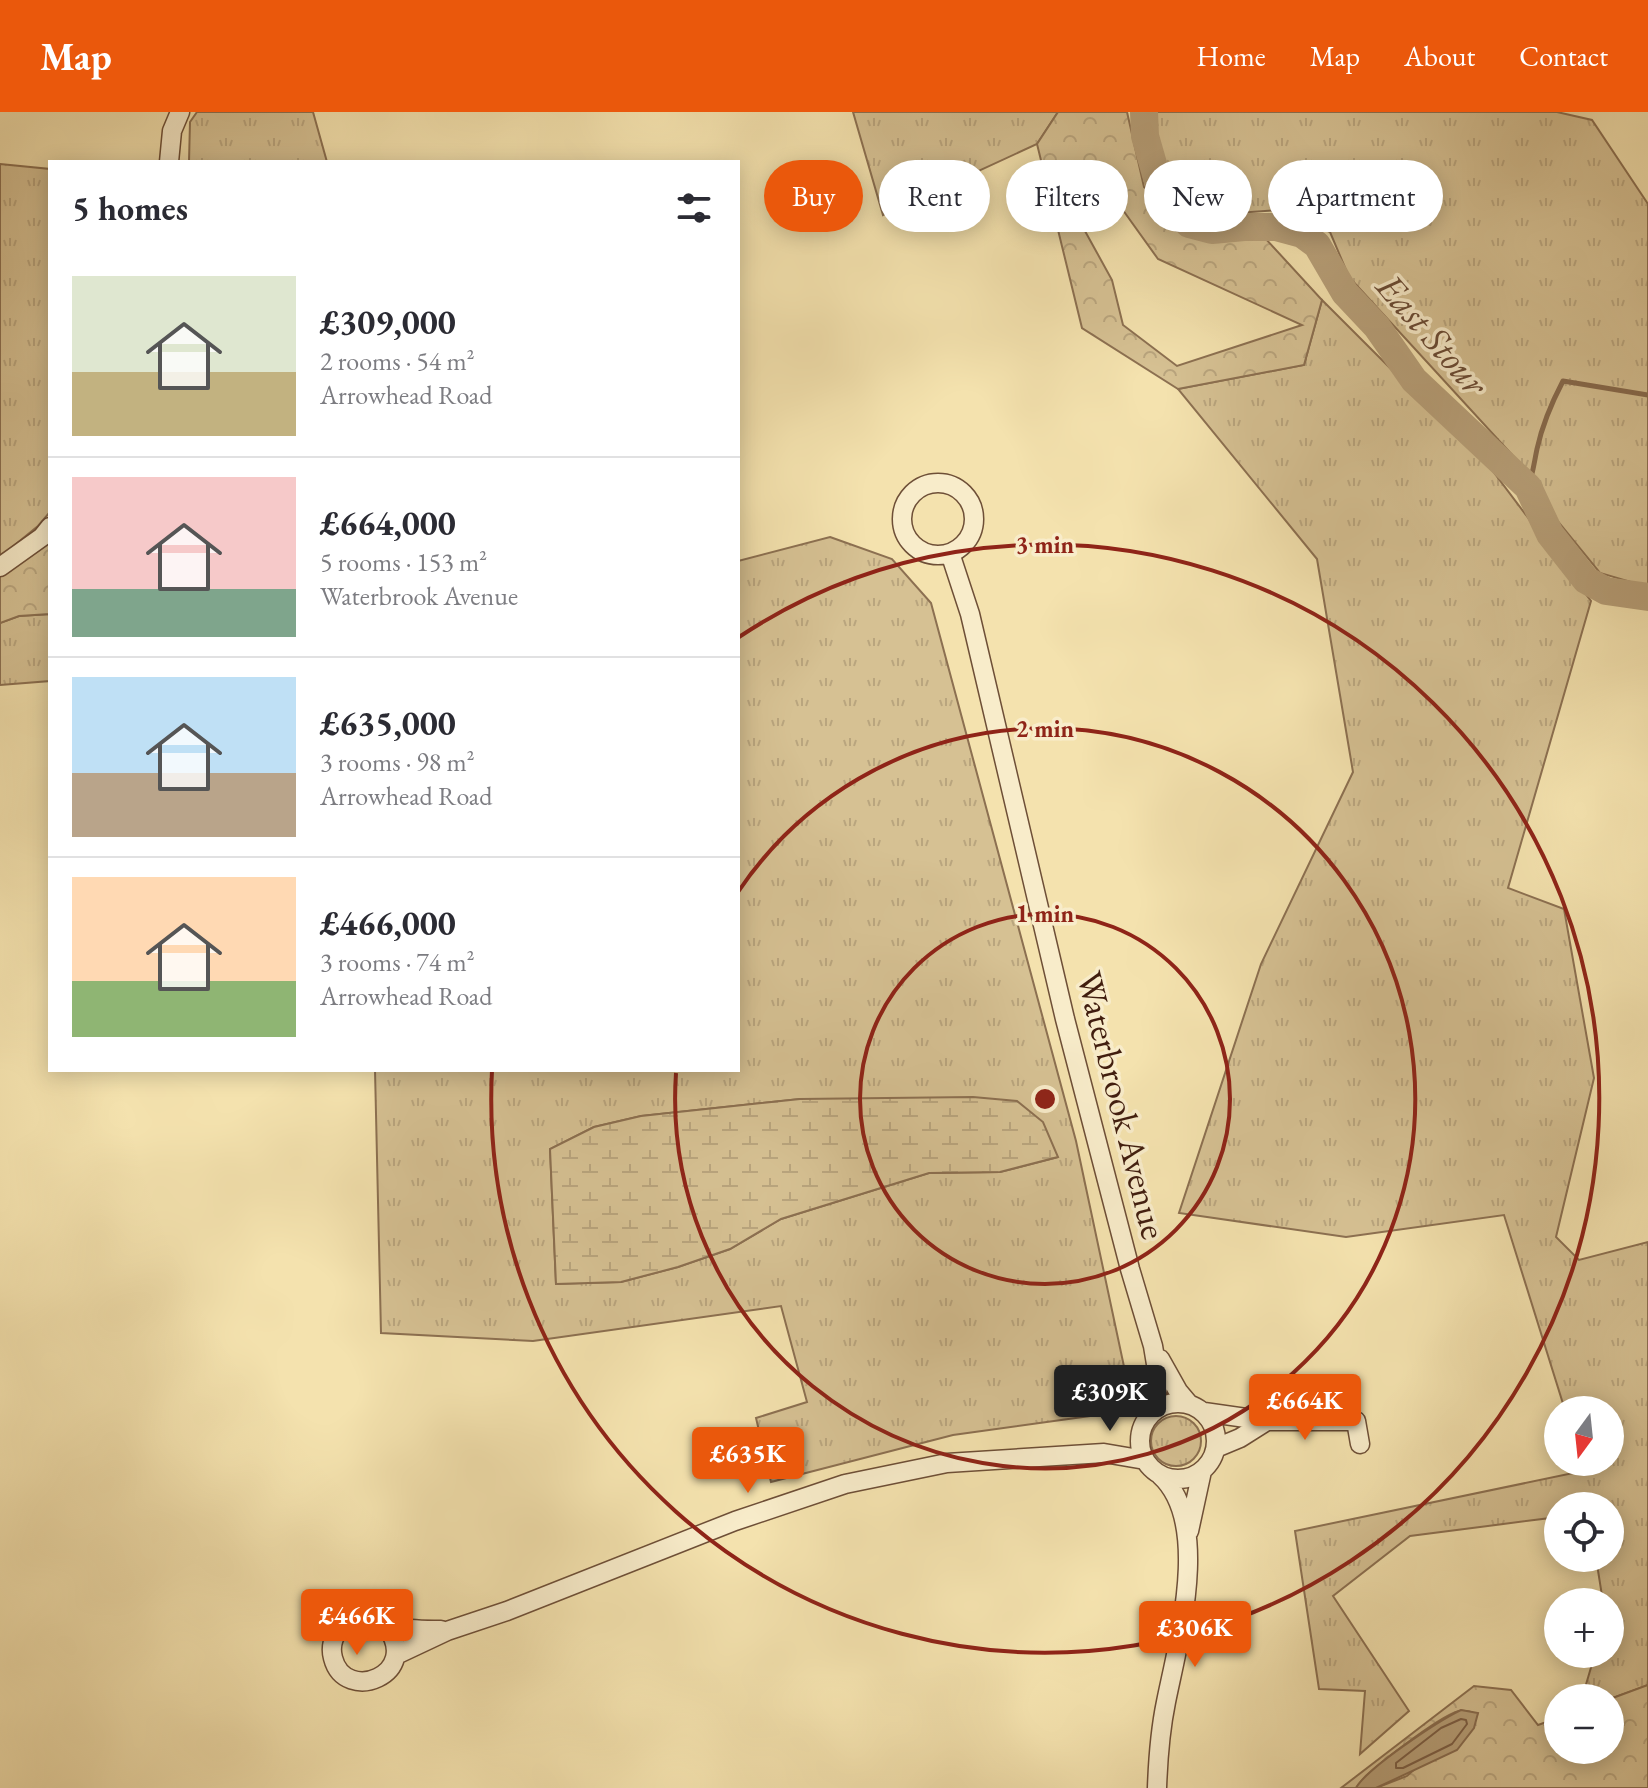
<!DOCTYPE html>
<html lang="en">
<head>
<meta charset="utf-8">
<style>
  body { margin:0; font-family:"EB Garamond",serif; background:#f7f7f7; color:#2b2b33; height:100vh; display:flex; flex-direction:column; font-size:30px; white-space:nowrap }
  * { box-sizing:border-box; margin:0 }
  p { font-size:26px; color:#7c7c81 }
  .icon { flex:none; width:44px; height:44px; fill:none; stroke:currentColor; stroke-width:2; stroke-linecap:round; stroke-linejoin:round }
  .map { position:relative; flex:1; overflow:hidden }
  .sheet { position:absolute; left:48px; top:48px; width:692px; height:912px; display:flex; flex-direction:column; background:#fff; border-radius:0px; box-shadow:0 4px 20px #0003 }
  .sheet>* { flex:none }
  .hud { position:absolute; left:764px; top:48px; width:760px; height:72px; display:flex; gap:16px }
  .needle { width:52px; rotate:195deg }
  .buttons { position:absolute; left:1544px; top:1284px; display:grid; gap:16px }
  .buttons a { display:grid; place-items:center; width:80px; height:80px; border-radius:50%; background:#fff; box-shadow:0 4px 20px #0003; font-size:40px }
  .price { position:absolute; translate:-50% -68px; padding:0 18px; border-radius:8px; background:#ea580c; color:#fff; font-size:26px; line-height:52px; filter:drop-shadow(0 2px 4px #0008) }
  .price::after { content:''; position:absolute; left:50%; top:48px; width:24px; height:18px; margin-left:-12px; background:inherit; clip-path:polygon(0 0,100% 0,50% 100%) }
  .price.current { background:#222; color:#fff }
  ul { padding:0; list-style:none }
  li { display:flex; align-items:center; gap:24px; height:200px; padding:0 24px }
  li+li { border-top:2px solid #e1e1e2 }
  li span { display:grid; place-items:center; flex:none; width:224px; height:160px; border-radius:0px; color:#555 }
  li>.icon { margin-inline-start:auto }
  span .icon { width:96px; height:96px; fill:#fffc; stroke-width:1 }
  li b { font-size:34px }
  h2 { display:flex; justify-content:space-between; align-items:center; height:96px; padding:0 24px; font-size:34px }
  .pill { padding:0 28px; border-radius:36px; background:#fff; box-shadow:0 4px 20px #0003; font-size:28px; line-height:72px }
  .pill.current { background:#ea580c; color:#fff }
  header { display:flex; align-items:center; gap:48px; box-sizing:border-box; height:112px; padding:0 40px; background:#ea580c; color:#fff }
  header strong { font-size:38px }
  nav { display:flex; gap:44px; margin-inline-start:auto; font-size:28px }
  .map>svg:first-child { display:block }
</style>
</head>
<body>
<header>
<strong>Map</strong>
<nav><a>Home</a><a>Map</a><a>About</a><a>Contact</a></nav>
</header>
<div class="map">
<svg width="1648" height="1676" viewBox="0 0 1648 1676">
  <defs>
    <pattern id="grass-tufts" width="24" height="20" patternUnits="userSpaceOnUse" patternTransform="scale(2)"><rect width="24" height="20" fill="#d6c193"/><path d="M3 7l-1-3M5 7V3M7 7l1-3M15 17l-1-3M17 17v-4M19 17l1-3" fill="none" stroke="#b9a57e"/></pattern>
    <pattern id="forest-crowns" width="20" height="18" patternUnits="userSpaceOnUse" patternTransform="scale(2)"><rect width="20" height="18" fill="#d6c193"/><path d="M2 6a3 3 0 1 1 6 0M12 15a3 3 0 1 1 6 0" fill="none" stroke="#b9a57e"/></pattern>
    <pattern id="wetland-marsh" width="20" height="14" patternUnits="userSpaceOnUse" patternTransform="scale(2)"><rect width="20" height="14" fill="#d6c193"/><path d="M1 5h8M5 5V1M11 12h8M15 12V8" fill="none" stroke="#b9a57e"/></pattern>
  </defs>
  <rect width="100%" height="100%" fill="#f4e2ae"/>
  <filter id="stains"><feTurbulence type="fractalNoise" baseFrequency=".0025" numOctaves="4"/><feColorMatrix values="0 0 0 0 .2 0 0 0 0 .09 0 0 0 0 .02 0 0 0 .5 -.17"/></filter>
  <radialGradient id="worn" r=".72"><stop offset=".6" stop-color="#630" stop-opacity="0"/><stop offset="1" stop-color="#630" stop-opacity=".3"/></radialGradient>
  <!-- grass -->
  <path fill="url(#grass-tufts)" stroke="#8c7051" stroke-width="2" fill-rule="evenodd" d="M 197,0 L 313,0 L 327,50 L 189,50 L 190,10 Z
    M 853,0 L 1058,0 L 1037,32 L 883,103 Z
    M 1151,0 L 1557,0 L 1592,8 L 1648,92 L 1648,475 L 1600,461 L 1551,401 L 1526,358 L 1349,165 L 1330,120 L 1280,98 L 1208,103 L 1171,72 Z
    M 0,52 L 50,57 L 50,400 L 38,414 L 0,445 Z
    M 1322,188 L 1492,358 L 1591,489 L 1508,776 L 1564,797 L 1594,966 L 1556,1125 L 1579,1148 L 1648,1130 L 1648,1573 L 1610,1587 L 1582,1586 L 1595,1542 L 1610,1542 L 1610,1490 L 1603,1490 L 1596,1446 L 1610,1446 L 1610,1394 L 1558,1394 L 1558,1405 L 1410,1424 L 1333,1484 L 1409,1599 L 1360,1642 L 1365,1579 L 1319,1577 L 1295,1419 L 1583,1359 L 1581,1350 L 1610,1350 L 1610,1298 L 1565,1298 L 1504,1103 L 1346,1125 L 1179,1101 L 1261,852 L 1353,660 L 1317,447 L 1178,277 L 1304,253 Z
    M 830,425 L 892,447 L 931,491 L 1076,1029 L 1129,1278 L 1090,1304 L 953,1323 L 771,1370 L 756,1306 L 807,1290 L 781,1194 L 533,1229 L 381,1221 L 375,958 L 738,958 L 738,449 ZM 800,987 L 1058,1045 L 1000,1060 L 929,1061 L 781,1107 L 730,1137 L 678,1155 L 621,1170 L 556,1172 L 550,1037 L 594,1015 L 641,1004 Z
    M 50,502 L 50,569 L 0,573 L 0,511 L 19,504 Z
    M1151 1329a25 25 0 1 1 50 0a25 25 0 1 1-50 0Z"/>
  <!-- forest -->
  <path fill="url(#forest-crowns)" stroke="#8c7051" stroke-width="2" fill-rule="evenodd" d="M 1058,0 L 1127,0 L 1144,75 L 1204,129 L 1265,126 L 1322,188 L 1304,253 L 1178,277 L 1082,216 L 1037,32 ZM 1120,94 L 1158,147 L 1302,213 L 1177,254 L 1123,213 L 1112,168 L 1080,110 Z
    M 50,425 L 50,502 L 19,504 L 0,511 L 0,461 Z
    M 1648,1573 L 1648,1676 L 1376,1676 L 1407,1664 L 1477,1602 C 1472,1600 1465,1598 1459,1599 C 1440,1604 1365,1660 1356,1676 L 1341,1676 L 1474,1574 L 1511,1578 L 1538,1613 L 1558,1606 L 1558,1638 L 1610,1638 L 1610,1587 Z"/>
  <!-- wetland -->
  <path fill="url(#wetland-marsh)" stroke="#8c7051" stroke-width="2" d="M 973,985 L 1017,989 L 1043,1010 L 1058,1045 L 1000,1060 L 929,1061 L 781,1107 L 730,1137 L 678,1155 L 621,1170 L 556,1172 L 550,1037 L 594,1015 L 641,1004 L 800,987 Z"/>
  <!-- water -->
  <path fill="#b79f78" stroke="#886b4e" stroke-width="2" d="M 1461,1598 L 1478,1601 L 1474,1616 L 1457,1638 L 1376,1676 L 1356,1676 C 1367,1656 1438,1609 1461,1598 Z"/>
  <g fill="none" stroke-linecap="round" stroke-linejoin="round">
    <!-- shore -->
    <path stroke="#7c5e44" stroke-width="2" d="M 1461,1607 L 1466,1608 L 1467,1612 L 1452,1632 L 1403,1656 L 1396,1656 L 1396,1651 L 1441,1616 Z"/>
    <!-- stream -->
    <path stroke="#886b4e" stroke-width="5" d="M 1528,375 C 1533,362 1534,351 1537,337 C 1542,314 1552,290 1563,269 L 1648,283"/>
    <!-- river -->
    <path stroke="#b79f78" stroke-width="28" d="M 1144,0 L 1145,24 L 1161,80 L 1189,112 L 1212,118 L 1244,115 L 1276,115 L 1302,122 L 1317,133 L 1345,181 L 1377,215 L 1414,268 L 1528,375 L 1550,422 L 1586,468 L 1606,479 L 1648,485"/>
    <defs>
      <path id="minor" d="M 169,50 L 172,19 L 180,0
        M902 407a36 36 0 1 1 72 0a36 36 0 1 1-72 0Z
        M 950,441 L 970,502 L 1065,907 L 1130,1157 L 1153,1234 L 1159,1270 L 1153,1300
        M 0,455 L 42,425 L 50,415
        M 1160,1247 L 1178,1279 L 1189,1292
        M1140 1329a38 38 0 1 1 76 0a38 38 0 1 1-76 0Z
        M 1204,1300 L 1267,1309 L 1356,1309 L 1360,1332
        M 1216,1336 L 1240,1326 L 1267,1309
        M 1189,1419 L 1202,1359
        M 386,1514 C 423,1562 345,1593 333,1546 C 327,1524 346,1503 368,1505 C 378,1506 386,1514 397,1515 C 411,1518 426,1518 441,1518
        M 396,1543 L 447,1519 L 507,1499 L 735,1409 L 845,1372 L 947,1351 L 1104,1341 L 1145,1348
        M 1157,1676 C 1158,1647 1160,1619 1166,1590 C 1178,1530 1212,1410 1160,1363"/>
    </defs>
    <!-- minor casing -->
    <use href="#minor" stroke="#6e4f37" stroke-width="21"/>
    <!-- minor -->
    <use href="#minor" stroke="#f8ecca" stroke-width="18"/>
  </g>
  <!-- distance rings -->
  <g fill="none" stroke="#8f2418" stroke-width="4">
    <circle cx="1045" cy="987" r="185"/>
    <path d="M738 780A370 370 0 1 1 676 961"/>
    <path d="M739 525A554 554 0 1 1 492 958"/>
  </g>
  <g text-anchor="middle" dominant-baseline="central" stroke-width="7" stroke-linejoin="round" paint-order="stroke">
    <!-- street labels -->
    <g font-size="36" fill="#411e0f" stroke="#f8ecca">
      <text transform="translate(1122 993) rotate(76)">Waterbrook Avenue</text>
    </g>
    <!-- water labels -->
    <g font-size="38" font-style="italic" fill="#6a4b34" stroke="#f8ecca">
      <text transform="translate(1433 222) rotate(49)">East Stour</text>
    </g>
  </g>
  <circle cx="1045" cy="987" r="12" fill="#8f2418" stroke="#f8ecca" stroke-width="4"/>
  <g font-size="24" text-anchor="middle" font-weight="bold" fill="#8f2418" stroke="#f8ecca" stroke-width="7" stroke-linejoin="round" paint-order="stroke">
    <text x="1045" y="441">3 min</text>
    <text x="1045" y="625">2 min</text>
    <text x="1045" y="810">1 min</text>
  </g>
  <rect width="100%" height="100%" filter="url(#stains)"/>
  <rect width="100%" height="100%" fill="url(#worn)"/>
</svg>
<div class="buttons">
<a><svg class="needle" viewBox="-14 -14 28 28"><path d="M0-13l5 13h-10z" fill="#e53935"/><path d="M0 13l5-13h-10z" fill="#7c7c81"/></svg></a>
<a><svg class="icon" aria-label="locate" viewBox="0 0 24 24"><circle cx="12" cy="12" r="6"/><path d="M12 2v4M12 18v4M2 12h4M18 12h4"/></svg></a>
<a>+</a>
<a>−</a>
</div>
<b class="price current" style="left:1110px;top:1321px">£309K</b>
<b class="price" style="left:1305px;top:1330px">£664K</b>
<b class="price" style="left:748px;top:1383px">£635K</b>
<b class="price" style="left:357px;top:1545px">£466K</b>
<b class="price" style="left:1195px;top:1557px">£306K</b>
<div class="hud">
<a class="pill current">Buy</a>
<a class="pill">Rent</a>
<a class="pill">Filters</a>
<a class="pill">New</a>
<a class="pill">Apartment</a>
</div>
<section class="sheet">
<h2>5 homes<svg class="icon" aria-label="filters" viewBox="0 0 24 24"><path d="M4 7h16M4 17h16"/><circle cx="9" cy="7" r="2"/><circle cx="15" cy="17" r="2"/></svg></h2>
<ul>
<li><span style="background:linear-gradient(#dfe7d0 60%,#c2b280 0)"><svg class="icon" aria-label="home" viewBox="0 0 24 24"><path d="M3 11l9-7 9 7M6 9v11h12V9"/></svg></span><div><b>£309,000</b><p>2 rooms · 54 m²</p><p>Arrowhead Road</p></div></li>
<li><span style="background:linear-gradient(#f6c9c9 70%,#7fa58c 0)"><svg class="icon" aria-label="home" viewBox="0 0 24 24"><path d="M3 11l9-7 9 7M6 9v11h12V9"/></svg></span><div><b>£664,000</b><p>5 rooms · 153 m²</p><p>Waterbrook Avenue</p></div></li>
<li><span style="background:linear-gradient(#bfe0f5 60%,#b9a48a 0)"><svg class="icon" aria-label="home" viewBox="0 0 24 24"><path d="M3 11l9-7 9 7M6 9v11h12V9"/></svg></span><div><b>£635,000</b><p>3 rooms · 98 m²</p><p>Arrowhead Road</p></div></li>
<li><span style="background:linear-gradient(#ffd9b3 65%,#8fb573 0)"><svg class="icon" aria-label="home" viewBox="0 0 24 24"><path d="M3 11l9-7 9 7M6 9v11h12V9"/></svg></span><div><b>£466,000</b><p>3 rooms · 74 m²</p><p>Arrowhead Road</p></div></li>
</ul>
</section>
</div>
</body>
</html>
